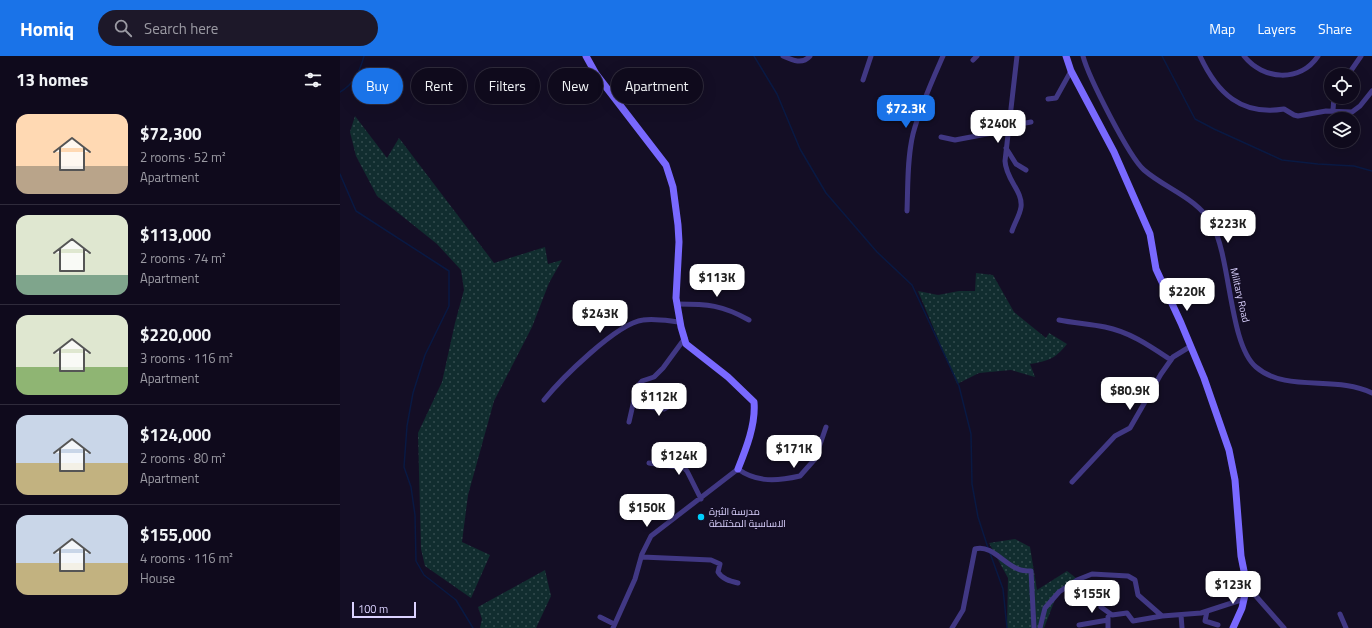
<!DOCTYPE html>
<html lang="en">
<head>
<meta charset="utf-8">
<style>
  body { margin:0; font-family:"Titillium Web",Cairo,sans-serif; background:#1d1829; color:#f1f3f6; height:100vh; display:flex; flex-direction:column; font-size:15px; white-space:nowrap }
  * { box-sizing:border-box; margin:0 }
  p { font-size:13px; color:#9b9aa3 }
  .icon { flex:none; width:22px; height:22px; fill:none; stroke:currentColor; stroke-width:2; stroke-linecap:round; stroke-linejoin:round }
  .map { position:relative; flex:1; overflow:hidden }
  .panel { display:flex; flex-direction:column; background:#0f0a1c; width:340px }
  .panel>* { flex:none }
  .guide { position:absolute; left:12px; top:12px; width:380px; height:36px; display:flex; gap:8px }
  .tools { position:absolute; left:984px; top:12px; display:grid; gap:8px }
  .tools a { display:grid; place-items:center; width:36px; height:36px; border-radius:50%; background:#0f0a1c; box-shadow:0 4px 16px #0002,0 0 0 1px #2f2b3b; font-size:20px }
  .scale { position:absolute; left:12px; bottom:10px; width:64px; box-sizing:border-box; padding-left:4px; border:2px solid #dbd2ff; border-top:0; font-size:11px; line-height:14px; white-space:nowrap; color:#dbd2ff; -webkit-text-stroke:3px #140e25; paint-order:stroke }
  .price { position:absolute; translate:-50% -34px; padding:0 9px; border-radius:8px; background:#fff; color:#222; font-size:13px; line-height:26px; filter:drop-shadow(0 1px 2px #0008) }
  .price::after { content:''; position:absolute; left:50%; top:24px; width:12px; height:9px; margin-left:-6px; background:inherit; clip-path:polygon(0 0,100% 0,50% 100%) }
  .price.selected { background:#1a73e8; color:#fff }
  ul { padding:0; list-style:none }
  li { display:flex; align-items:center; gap:12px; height:100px; padding:0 16px }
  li+li { border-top:1px solid #2f2b3b }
  li span { display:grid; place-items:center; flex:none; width:112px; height:80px; border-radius:12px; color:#555 }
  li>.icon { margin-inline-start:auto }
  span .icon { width:48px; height:48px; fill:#fffc; stroke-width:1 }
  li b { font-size:17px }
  h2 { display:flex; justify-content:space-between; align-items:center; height:48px; padding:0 16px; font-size:17px }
  .pill { padding:0 14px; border-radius:18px; background:#0f0a1c; box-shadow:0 4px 16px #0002,0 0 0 1px #2f2b3b; font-size:14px; line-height:36px }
  .pill.selected { background:#1a73e8; color:#fff }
  header { display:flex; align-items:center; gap:24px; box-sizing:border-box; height:56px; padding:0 20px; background:#1a73e8; color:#fff }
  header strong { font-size:19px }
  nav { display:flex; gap:22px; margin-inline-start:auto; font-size:14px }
  .search { width:280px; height:36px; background:#1d1829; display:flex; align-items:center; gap:10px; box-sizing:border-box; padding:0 14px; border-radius:22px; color:#9b9aa3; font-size:15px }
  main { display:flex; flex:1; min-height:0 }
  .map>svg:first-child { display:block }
</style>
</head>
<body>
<header>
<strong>Homiq</strong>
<div class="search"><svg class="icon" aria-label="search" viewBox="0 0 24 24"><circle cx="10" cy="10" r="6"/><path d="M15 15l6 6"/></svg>Search here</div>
<nav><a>Map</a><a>Layers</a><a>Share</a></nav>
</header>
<main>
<section class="panel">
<h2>13 homes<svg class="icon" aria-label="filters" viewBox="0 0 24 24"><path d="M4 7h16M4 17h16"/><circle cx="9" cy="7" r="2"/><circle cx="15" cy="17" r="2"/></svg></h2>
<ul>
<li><span style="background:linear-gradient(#ffd9b3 65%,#b9a48a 0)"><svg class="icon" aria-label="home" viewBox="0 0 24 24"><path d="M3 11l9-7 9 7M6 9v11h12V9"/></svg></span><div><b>$72,300</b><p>2 rooms · 52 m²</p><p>Apartment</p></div></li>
<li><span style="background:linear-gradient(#dfe7d0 75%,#7fa58c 0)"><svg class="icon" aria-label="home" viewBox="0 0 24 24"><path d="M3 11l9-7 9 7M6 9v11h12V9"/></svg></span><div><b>$113,000</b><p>2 rooms · 74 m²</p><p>Apartment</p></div></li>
<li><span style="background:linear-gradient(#dfe7d0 65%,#8fb573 0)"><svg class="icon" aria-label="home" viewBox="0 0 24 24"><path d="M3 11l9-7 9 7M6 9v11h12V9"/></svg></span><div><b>$220,000</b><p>3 rooms · 116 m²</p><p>Apartment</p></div></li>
<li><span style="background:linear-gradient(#c9d6e8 60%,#c2b280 0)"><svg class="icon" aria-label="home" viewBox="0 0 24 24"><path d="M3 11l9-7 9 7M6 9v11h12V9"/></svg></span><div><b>$124,000</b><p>2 rooms · 80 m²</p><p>Apartment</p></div></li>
<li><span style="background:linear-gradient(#c9d6e8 60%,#c2b280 0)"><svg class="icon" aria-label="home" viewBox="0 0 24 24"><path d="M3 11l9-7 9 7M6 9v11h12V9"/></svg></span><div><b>$155,000</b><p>4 rooms · 116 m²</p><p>House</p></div></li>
</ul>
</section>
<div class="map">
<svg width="1032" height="572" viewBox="0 0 1032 572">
  <defs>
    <pattern id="green-dots" width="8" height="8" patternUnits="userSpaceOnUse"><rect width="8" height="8" fill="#112d2f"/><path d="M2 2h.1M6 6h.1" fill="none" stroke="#334b4e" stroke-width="1.8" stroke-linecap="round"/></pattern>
  </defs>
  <rect width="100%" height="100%" fill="#140e25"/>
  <!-- green -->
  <path fill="url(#green-dots)" d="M 15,60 L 47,102 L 59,82 L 154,207 L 205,191 L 208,208 L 222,204 L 209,227 L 192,271 L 154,345 L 128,439 L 122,486 L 150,499 L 131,542 L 85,510 L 81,493 L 78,377 L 102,326 L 115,267 L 124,234 L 121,214 L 97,188 L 37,140 L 16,100 L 10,76 Z
    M 636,217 L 653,219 L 674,256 L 706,282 L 709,277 L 727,288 C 715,303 708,305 690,308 L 695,321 L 671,314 L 639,317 L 617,328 L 578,235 L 598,239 L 619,235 L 635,235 Z
    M 675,483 L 690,491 L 697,534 L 727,515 L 736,522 L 716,541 L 704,572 L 667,572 L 668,522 L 649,487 Z
    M 205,514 L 211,540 L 196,572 L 140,572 L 142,563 L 138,551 Z"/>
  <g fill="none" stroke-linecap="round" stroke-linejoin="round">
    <!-- stream -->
    <path stroke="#091943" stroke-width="1.5" d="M 414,0 L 437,38 L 460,93 L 486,137 L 537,196 L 572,229 L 619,330 L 631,378 L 632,428 L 638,461 L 648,492
      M 822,0 L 855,63 L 874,73 L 942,104 L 978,108 L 1014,110 L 1032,115
      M 0,36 C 14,28 20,15 24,0
      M 0,118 L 16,155 L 109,215 L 109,250 L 85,299 L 73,337 L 67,370 L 64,411 L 71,431 L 75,459 L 76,505 L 84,519 L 116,544 L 133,572
      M 650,497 L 663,533 L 667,572"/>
    <!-- street -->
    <path stroke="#413884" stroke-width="5" d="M 443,0 C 452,4 462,9 470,0
      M 743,0 C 748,20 789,101 804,114 C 826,133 857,142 872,168 C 891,202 889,288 916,311 C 946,337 997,319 1032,337
      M 860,0 C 877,37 901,60 944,53 L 954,59 L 958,60 L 986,55 L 1012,56 L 1020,50 L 1032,35
      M 904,0 C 923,24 960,27 978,0
      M 633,4 L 637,0
      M 1008,19 L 1021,0
      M 523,24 L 531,0
      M 708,43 L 716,42 L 731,15
      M 993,54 L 994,41
      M 669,70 L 691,66
      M 601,81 L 615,84 L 668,74
      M 666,92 L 676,108 L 686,114
      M 567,155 C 568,130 567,103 573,78 C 580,51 592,25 603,0
      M 672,175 C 674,168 680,159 681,151 C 683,135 666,124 665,105 L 677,0
      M 337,248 C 368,248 382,249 409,264
      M 719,264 C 734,267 750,268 765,271 C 790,276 810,290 831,304
      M 204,344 C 221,323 277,267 303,264 C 315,262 329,265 340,266
      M 293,349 L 324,353 L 340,344
      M 289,366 L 297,331 L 302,325 L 314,321 L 323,312 L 345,282
      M 309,407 L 344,412 L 347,415 L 361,443
      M 732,426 L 775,380 L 790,372 L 821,318 L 833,301 L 851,290
      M 302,501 L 371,504 L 380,508 L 378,516 C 382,523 390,525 398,527
      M 907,530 L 944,572
      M 761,551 L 772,559 L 787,557 L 793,565 L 822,560
      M 867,555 L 865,565 L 878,569
      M 1000,558 L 1006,572
      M 841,559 L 842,572
      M 260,561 L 274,568
      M 739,569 L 768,564
      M 273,572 L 295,523 L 302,498 L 311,480 L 398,413 C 417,427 438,425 460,420 L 475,403 L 486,371
      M 612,572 L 623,554 L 635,493 C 651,488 664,508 678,513 C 682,515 687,515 691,515 L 694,572
      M 700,572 L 705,552 L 719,536 L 737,524 L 752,518 L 788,520 L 795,524 L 798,539 L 822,560 L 861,557 L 904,543
      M 768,572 L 768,561"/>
    <!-- secondary -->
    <path stroke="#7969ff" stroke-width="7" d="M 246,0 L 256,18 L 326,109 L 333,131 L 338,169 L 339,186 L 336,242 L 341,271 L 346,288 L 388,321 L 414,346 C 416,368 406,393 398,413
      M 726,0 L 731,15 L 774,96 L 810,178 L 816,213 L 841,267 L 864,322 L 889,394 L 895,424 L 901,500 L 907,530 L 902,552 L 893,572"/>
  </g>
  <!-- markers -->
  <circle fill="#00cefd" stroke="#140e25" stroke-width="1.5" cx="361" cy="461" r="4"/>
  <g text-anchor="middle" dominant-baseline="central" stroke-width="3" stroke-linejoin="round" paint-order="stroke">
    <!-- street labels -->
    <g font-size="10" fill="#dbd2ff" stroke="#140e25">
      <text transform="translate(900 239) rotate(77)">Military Road</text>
    </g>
    <!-- poi labels -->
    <g font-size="10" fill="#dbd2ff" stroke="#140e25" text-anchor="start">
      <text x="369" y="455">مدرسة الثبرة<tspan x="369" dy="12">الاساسية المختلطة</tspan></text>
    </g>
  </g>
</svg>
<div class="tools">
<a><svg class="icon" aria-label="locate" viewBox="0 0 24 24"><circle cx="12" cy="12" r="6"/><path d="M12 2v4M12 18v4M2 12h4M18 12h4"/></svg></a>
<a><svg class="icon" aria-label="layers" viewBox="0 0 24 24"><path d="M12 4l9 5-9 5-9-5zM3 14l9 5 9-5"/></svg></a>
</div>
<div class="scale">100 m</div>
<b class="price selected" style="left:566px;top:73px">$72.3K</b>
<b class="price" style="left:658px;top:88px">$240K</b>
<b class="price" style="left:888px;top:188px">$223K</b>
<b class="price" style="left:377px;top:242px">$113K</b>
<b class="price" style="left:847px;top:256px">$220K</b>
<b class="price" style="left:260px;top:278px">$243K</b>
<b class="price" style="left:790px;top:355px">$80.9K</b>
<b class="price" style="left:319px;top:361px">$112K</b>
<b class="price" style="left:454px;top:413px">$171K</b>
<b class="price" style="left:339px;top:420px">$124K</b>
<b class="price" style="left:307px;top:472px">$150K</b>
<b class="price" style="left:893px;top:549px">$123K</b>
<b class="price" style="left:752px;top:558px">$155K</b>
<div class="guide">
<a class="pill selected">Buy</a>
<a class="pill">Rent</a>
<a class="pill">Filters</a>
<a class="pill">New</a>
<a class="pill">Apartment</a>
</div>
</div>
</main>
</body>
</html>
